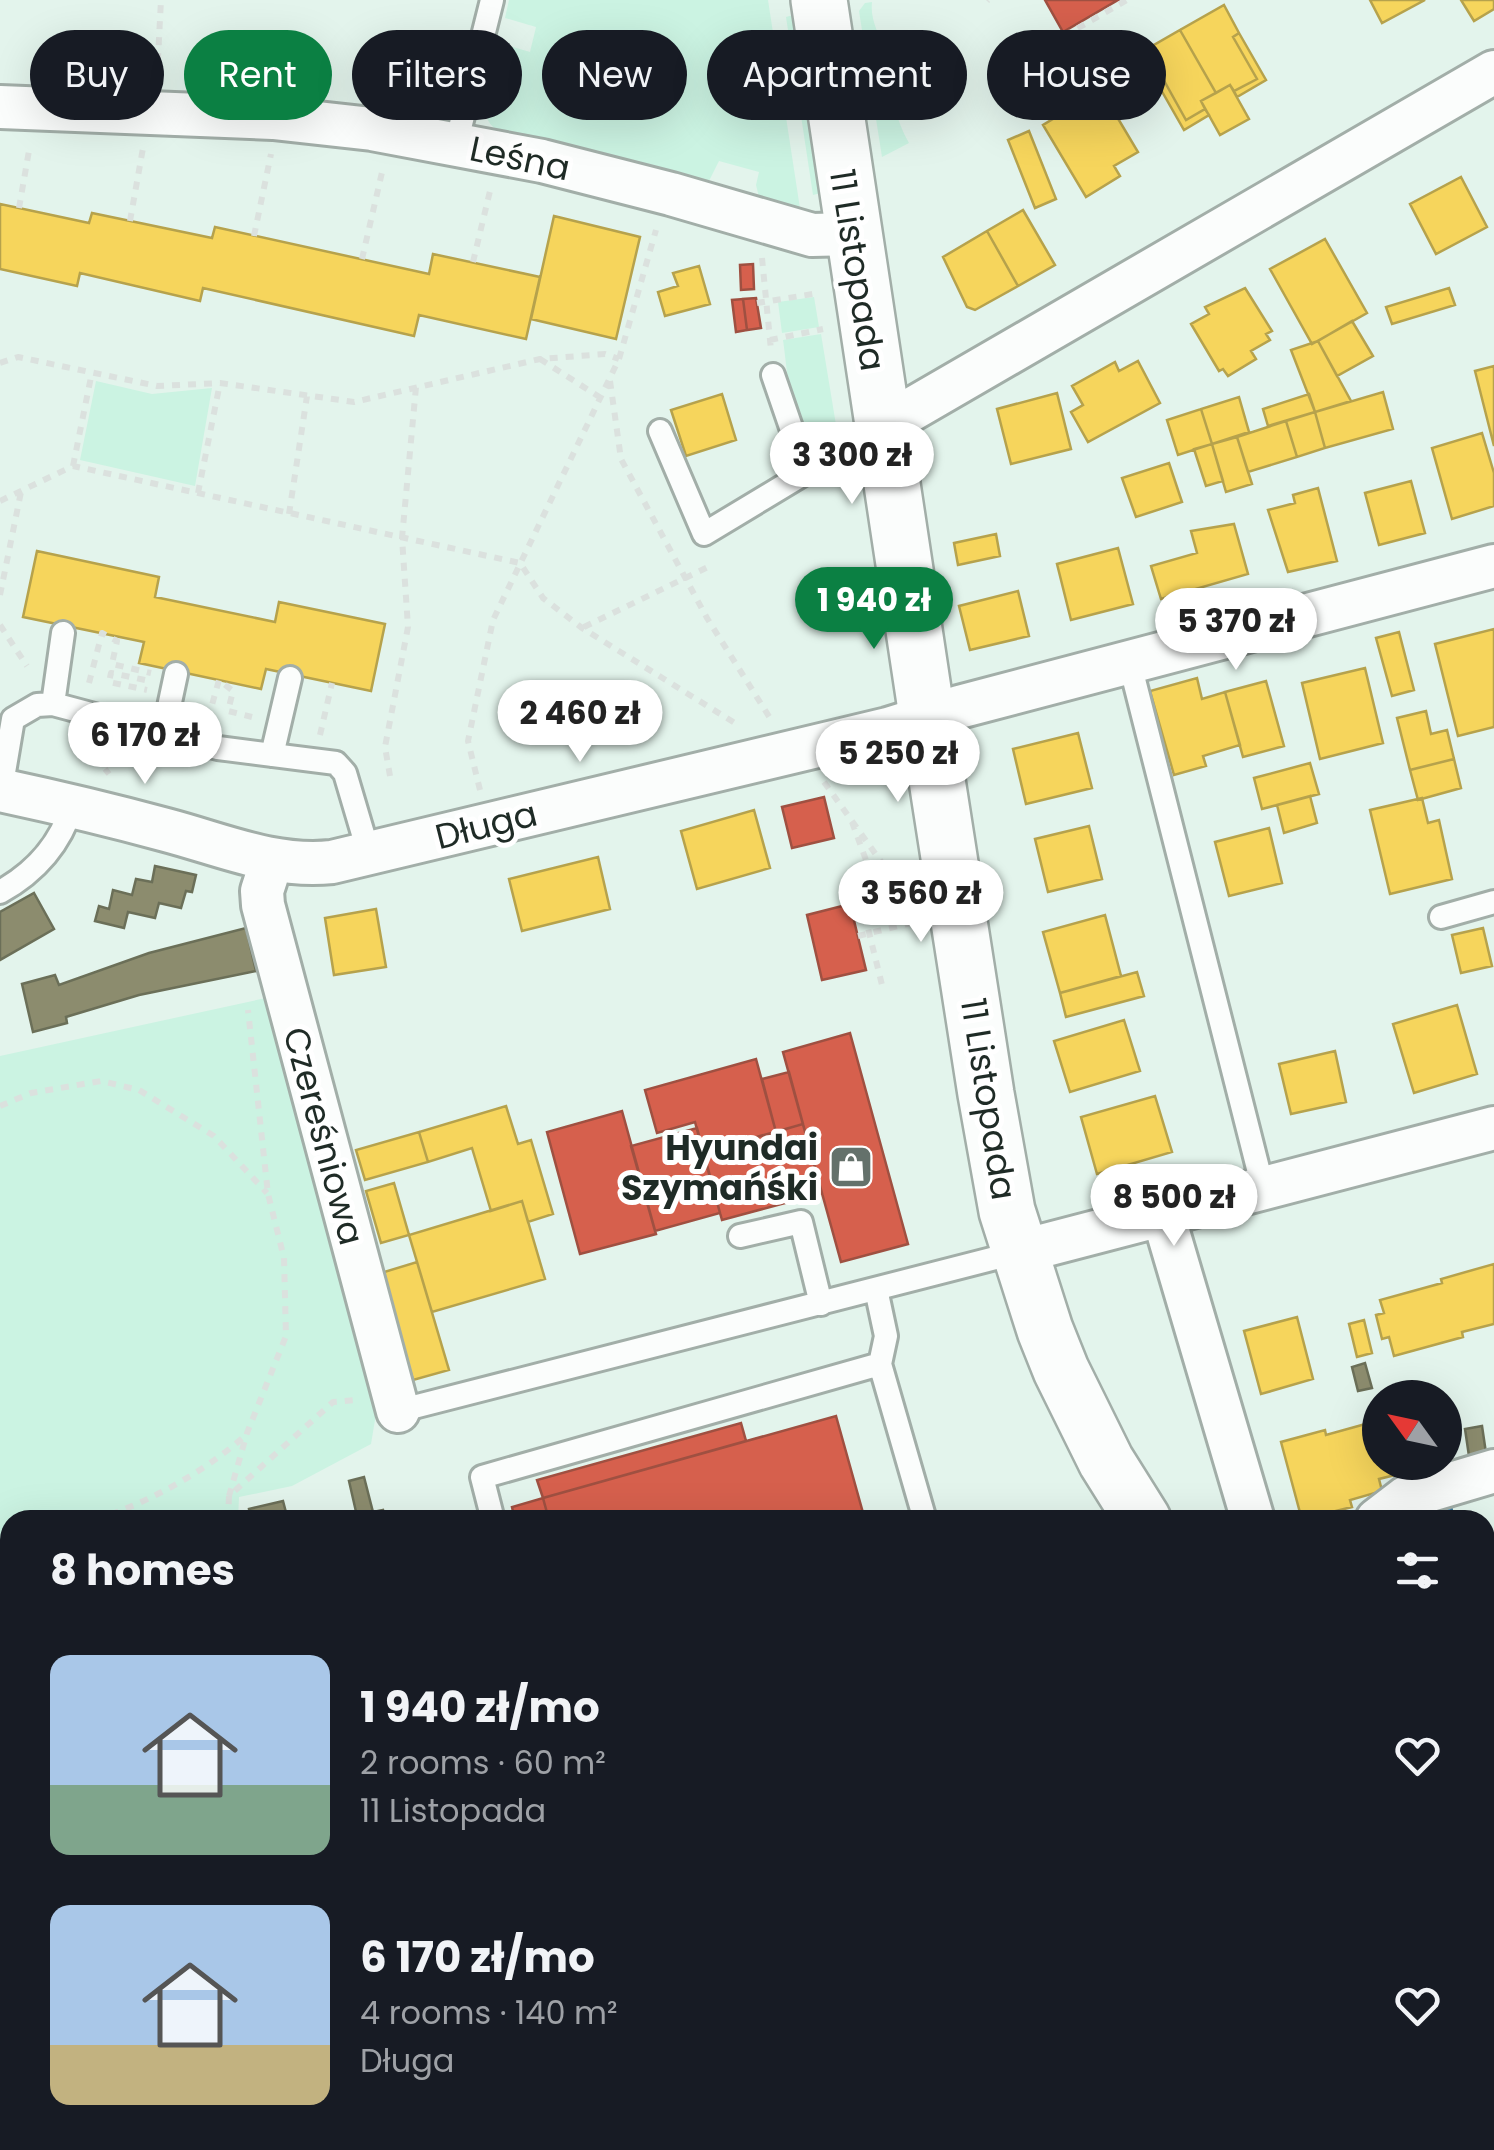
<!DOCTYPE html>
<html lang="en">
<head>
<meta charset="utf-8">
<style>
  body { margin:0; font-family:Poppins,sans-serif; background:#20242c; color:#f1f3f6; height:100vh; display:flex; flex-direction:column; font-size:38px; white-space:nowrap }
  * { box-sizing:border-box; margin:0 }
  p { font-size:32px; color:#9ea1a6 }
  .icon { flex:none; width:55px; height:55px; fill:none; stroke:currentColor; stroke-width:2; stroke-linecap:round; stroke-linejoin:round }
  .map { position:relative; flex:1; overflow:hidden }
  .drawer { position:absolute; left:0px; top:1510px; width:1495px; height:640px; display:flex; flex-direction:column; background:#171b24; border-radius:30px 30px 0 0; box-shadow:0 10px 40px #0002 }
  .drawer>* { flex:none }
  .hud { position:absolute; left:30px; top:30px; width:1435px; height:90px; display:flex; gap:20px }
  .needle { width:65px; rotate:303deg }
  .buttons { position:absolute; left:1362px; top:1380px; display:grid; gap:20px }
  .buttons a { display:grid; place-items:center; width:100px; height:100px; border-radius:50%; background:#171b24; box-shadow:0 10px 40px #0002; font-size:50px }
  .price { position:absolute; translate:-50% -85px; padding:0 22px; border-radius:35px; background:#fff; color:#222; font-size:32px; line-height:65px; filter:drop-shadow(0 2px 5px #0008) }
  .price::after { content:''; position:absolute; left:50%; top:60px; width:30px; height:22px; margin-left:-15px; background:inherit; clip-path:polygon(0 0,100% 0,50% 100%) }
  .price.on { background:#0b8043; color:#fff }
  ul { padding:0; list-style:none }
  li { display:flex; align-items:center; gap:30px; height:250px; padding:0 50px }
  li span { display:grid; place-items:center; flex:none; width:280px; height:200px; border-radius:20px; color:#555 }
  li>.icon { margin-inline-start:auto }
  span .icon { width:120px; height:120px; fill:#fffc; stroke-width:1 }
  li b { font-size:42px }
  h2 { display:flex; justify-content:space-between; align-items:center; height:120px; padding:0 50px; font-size:42px }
  .pill { padding:0 35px; border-radius:45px; background:#171b24; box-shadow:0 10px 40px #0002; font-size:35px; line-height:90px }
  .pill.on { background:#0b8043; color:#fff }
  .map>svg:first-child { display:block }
</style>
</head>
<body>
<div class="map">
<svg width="1494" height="2150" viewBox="0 0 1494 2150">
  <rect width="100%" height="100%" fill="#e3f4ec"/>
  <!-- green -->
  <path fill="#cbf3e2" d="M 509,0 L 768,0 L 801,215 L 760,201 L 756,185 L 759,172 L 719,161 L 708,183 L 505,135 C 492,128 486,122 484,107 L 499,43 L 530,52 L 536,27 L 505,18 Z
    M 872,2 C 870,21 879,32 883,49 C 890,82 892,113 909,143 L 882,157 L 859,11 L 865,3 Z
    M 793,15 L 821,193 L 813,195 L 786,17 Z
    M 814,297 L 819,327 L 782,333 L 778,302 Z
    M 821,334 L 838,437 L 822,448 C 789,431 788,373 783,340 Z
    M 96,381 L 152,394 L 212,388 L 195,486 L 80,460 Z
    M 275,996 L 377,1408 L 371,1444 L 292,1486 L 239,1497 L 238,1520 L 10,1520 L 10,2140 L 229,2140 L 232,2150 L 0,2150 L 0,1056 Z"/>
  <!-- homes -->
  <path fill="#f6d55c" stroke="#b6a24c" stroke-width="2.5" d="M 1370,0 L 1425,0 L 1382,23 Z
    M 1461,0 L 1494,0 L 1494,9 L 1474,21 Z
    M 1224,5 L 1239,33 L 1233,37 L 1257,79 L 1234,91 L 1230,85 L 1216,93 L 1180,30 Z
    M 1180,30 L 1216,93 L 1201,101 L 1205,109 L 1186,120 L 1162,77 L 1156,81 L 1140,53 Z
    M 1239,33 L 1266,80 L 1237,97 L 1234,91 L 1257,79 L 1233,37 Z
    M 1162,77 L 1186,120 L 1205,109 L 1209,115 L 1184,130 L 1156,81 Z
    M 1230,85 L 1249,119 L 1220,135 L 1201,101 Z
    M 1101,90 L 1138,152 L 1114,166 L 1120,176 L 1086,197 L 1043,125 Z
    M 1029,131 L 1056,199 L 1035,208 L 1008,140 Z
    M 1461,177 L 1487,227 L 1436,254 L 1410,204 Z
    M 0,204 L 89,223 L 92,213 L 212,238 L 215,227 L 429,274 L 433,254 L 540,277 L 526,339 L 419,315 L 414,336 L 203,288 L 200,301 L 80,273 L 77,286 L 0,269 Z
    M 1023,210 L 1055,265 L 1018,286 L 987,231 Z
    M 554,216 L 640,237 L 616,339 L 531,319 Z
    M 987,231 L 1018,286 L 975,310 L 967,307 L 943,257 Z
    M 1325,239 L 1367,313 L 1312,344 L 1270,269 Z
    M 699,266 L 710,304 L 665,316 L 658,292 L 678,286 L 673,273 Z
    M 1245,288 L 1272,331 L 1266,334 L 1270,340 L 1251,351 L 1256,359 L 1228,376 L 1223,369 L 1219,371 L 1191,324 L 1209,314 L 1205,307 Z
    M 1449,288 L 1455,305 L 1392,324 L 1386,307 Z
    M 1352,321 L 1373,356 L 1337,376 L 1318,341 Z
    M 1318,341 L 1351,401 L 1315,412 L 1291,350 Z
    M 1138,361 L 1160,403 L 1088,442 L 1071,412 L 1083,405 L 1072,386 L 1115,362 L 1119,371 Z
    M 1494,366 L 1494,446 L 1475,371 Z
    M 1383,392 L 1393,429 L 1325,448 L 1315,412 Z
    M 1057,393 L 1071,449 L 1011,464 L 997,409 Z
    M 722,394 L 736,440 L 686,456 L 671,410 Z
    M 1309,394 L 1315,412 L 1268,426 L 1263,409 Z
    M 1239,397 L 1249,432 L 1212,444 L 1201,409 Z
    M 1201,409 L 1212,444 L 1178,455 L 1167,420 Z
    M 1315,412 L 1325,448 L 1297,457 L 1286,421 Z
    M 1286,421 L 1297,457 L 1248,472 L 1237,437 Z
    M 1482,433 L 1494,473 L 1494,506 L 1452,519 L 1432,448 Z
    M 1237,437 L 1252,484 L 1226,492 L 1212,444 Z
    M 1212,444 L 1223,481 L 1206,486 L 1194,449 Z
    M 1169,463 L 1182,502 L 1136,517 L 1122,478 Z
    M 1411,481 L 1425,533 L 1379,545 L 1365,493 Z
    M 1318,488 L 1337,561 L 1288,572 L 1268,510 L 1295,503 L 1293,495 Z
    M 1234,524 L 1248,574 L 1161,599 L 1151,566 L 1197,553 L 1191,531 Z
    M 996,534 L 1000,556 L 958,565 L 954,543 Z
    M 1118,548 L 1133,604 L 1071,620 L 1057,564 Z
    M 37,551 L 159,577 L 155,597 L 275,622 L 279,602 L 385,624 L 371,691 L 266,669 L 261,689 L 139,663 L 144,642 L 23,617 Z
    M 1018,591 L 1029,636 L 970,650 L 959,606 Z
    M 1494,629 L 1494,727 L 1458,736 L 1435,644 Z
    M 1399,632 L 1414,690 L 1392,696 L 1376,638 Z
    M 1365,668 L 1383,743 L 1320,759 L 1302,683 Z
    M 1197,678 L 1202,699 L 1225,692 L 1240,745 L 1203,756 L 1206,766 L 1174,775 L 1150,691 Z
    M 1266,681 L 1284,746 L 1243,757 L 1225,692 Z
    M 1426,711 L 1431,734 L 1447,730 L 1454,759 L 1410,770 L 1397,718 Z
    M 1078,733 L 1092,788 L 1026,804 L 1013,749 Z
    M 1454,759 L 1461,788 L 1418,800 L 1410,770 Z
    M 1310,763 L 1319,794 L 1262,809 L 1254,778 Z
    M 1310,796 L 1317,823 L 1284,833 L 1277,805 Z
    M 1422,798 L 1428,823 L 1439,820 L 1452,879 L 1390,894 L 1370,810 Z
    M 754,810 L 770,868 L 697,889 L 681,831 Z
    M 1089,826 L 1102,879 L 1048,892 L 1035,839 Z
    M 1269,828 L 1282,883 L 1229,896 L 1215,842 Z
    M 598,857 L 610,909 L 522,931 L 509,879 Z
    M 376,909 L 386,967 L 334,975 L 325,918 Z
    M 1105,915 L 1121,976 L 1060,993 L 1043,932 Z
    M 1483,928 L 1492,966 L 1461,973 L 1452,935 Z
    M 1137,972 L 1144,996 L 1066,1017 L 1060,993 Z
    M 1457,1005 L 1477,1074 L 1414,1093 L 1393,1024 Z
    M 1124,1020 L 1140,1071 L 1070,1092 L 1054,1041 Z
    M 1335,1051 L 1346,1102 L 1291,1114 L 1279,1064 Z
    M 1155,1096 L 1172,1152 L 1097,1174 L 1081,1117 Z
    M 506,1106 L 518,1144 L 531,1140 L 553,1214 L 528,1222 L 522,1201 L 491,1211 L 472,1148 L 428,1162 L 419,1132 Z
    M 419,1132 L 428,1162 L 365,1180 L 356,1150 Z
    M 394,1183 L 409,1235 L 381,1243 L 366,1191 Z
    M 522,1201 L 545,1279 L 432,1312 L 409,1235 Z
    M 417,1262 L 449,1370 L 413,1380 L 381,1273 Z
    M 1494,1264 L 1494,1324 L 1462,1332 L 1463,1337 L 1394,1356 L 1389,1337 L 1382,1339 L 1376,1315 L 1384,1313 L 1380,1300 L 1442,1283 L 1441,1279 Z
    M 1297,1317 L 1313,1379 L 1261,1394 L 1244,1331 Z
    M 1364,1320 L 1372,1353 L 1357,1357 L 1349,1324 Z
    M 1380,1420 L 1380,1462 L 1391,1462 L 1395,1475 L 1379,1479 L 1382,1491 L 1350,1500 L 1352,1507 L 1336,1511 L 1338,1520 L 1302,1520 L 1281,1442 L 1325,1430 L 1326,1435 Z
    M 686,2140 L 781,2140 L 784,2147 L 776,2150 L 691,2150 Z
    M 1286,2140 L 1350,2140 L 1328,2150 L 1291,2150 Z"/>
  <!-- shops -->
  <path fill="#d6604d" stroke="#9f5041" stroke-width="2.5" d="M 1045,0 L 1118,0 L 1063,32 Z
    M 753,264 L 754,289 L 741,290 L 740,265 Z
    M 756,298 L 761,328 L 747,330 L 743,299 Z
    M 743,299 L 747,330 L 736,332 L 732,300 Z
    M 824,797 L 834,838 L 792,848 L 782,807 Z
    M 850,904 L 866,970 L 822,980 L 807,915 Z
    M 850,1033 L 908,1244 L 841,1262 L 783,1052 Z
    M 756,1059 L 776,1132 L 703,1152 L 695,1122 L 657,1133 L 645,1090 Z
    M 789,1072 L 803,1124 L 776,1132 L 762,1079 Z
    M 622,1111 L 656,1234 L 580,1254 L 547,1132 Z
    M 803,1124 L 822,1193 L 722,1220 L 703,1152 Z
    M 697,1128 L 720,1213 L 655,1231 L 631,1146 Z
    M 836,1416 L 865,1520 L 549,1520 L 543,1498 Z
    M 741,1423 L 746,1441 L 543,1498 L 537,1480 Z
    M 543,1498 L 549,1520 L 515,1520 L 512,1507 Z"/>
  <!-- schools -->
  <path fill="#4393c3" stroke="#387494" stroke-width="2.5" d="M 1448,1498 L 1455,1520 L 1412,1520 L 1409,1509 Z
    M 1494,1571 L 1494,1632 L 1485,1635 L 1485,1573 Z"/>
  <!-- industry -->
  <path fill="#8c8c6e" stroke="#6b6f58" stroke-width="2.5" d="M 155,866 L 196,875 L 192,892 L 186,891 L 181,908 L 159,903 L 155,918 L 128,912 L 124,928 L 95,921 L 99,906 L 109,909 L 113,890 L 132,895 L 136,879 L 152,882 Z
    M 34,893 L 54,929 L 0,960 L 0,912 Z
    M 246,928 L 256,971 L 139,995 L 66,1017 L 67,1023 L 33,1032 L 22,984 L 55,975 L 59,985 L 149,953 Z
    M 1365,1363 L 1372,1388 L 1358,1391 L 1352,1367 Z
    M 1482,1426 L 1486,1453 L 1469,1456 L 1465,1429 Z
    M 364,1477 L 373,1512 L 383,1510 L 385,1520 L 340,1520 L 357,1516 L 349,1481 Z
    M 283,1501 L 288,1520 L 251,1520 L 249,1509 Z"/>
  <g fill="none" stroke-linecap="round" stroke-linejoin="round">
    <defs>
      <path id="service" d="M 456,144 L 492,0
        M 773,375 L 806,471
        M 660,431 L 704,534 L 883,426
        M 1130,664 L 1263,1188
        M 53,704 L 63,633
        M 163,735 L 176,674
        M 272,755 L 290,678
        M 1,790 L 13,719 L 37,705 L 53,704 L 218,748 L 336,763 L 345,773 L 369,854
        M 0,892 C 36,872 60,845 72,806
        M 1441,917 L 1494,902
        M 740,1236 L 801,1222 L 821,1304
        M 876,1289 L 886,1336 L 880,1364 L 925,1520
        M 398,1411 L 1019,1252
        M 493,1520 L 482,1477 L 880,1364
        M 1485,1834 L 1494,1826
        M 1485,2085 L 1494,2103
        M 1137,2150 L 1159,2140"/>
      <path id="minor" d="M 0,107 L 273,118 L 372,129 L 542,161 L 671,194 L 812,235 L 853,234
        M 883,426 L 1494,72
        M 0,790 C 56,802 111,815 166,830 C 223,845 273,868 332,862 L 888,729 L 959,707 L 1494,566
        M 272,860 L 262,891 L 263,905 L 398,1411
        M 1163,1215 L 1253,1520
        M 1019,1252 L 1494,1128
        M 1377,1520 L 1407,1497 L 1494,1471
        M 1485,1682 L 1494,1679
        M 1469,2150 L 1494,2139"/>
      <path id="tertiary" d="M 819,0 L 927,716 L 986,1094 L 1007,1211 L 1045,1330 L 1061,1370 L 1106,1461 L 1143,1520
        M 1485,1791 L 1494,1796"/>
    </defs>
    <!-- service casing -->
    <use href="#service" stroke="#a2aea8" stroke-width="28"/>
    <!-- minor casing -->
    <use href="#minor" stroke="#a2aea8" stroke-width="48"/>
    <!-- tertiary casing -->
    <use href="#tertiary" stroke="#a2aea8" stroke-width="60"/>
    <!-- path -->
    <path stroke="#dbe1de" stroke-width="6" stroke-dasharray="8 8" stroke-linecap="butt" d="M 987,1 L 988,0
      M 1022,60 L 1127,0
      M 157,77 L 161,0
      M 19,208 L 30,145
      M 130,221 L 143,148
      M 254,236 L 271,154
      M 762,258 L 771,350
      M 362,259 L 383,168
      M 473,262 L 490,191
      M 757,303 L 819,293
      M 770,340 L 823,329
      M 540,359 L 601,398
      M 0,363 L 18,357 L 157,386 L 220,383 L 354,402 L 540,359 L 605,354 L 619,359
      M 610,381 L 621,459 L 707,618 L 770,718
      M 73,466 L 92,372
      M 198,493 L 220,383
      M 0,501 L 73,466 L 520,563 L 543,598 L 582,628 L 738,725
      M 289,514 L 307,396
      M 0,595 L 21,492
      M 0,625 L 27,666
      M 584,627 L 712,565
      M 145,680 L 111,673 L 109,682 L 147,690
      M 89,683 L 102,633 L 117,641 L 112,664 L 151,673
      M 208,719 L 219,680 L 233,691 L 228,711 L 252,717
      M 320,735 L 332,683
      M 85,744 L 109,774
      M 390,776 L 385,747 L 408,627 L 402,538 L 416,387
      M 824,782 L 902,891
      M 480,790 L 468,741 L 493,620 L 619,359 L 656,230
      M 852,822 L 870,871 L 861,900
      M 878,896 L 861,900 L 883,989
      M 858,936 L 915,922
      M 0,1106 L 31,1093 L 101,1081 L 139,1090 L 214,1136 L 267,1193
      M 229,1496 L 247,1433 L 286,1336 L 284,1258 L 268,1194 L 248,1010
      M 96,1520 C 151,1501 203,1473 246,1435
      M 228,1520 L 229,1496 L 333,1402 L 357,1400
      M 0,1554 L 10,1551
      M 1485,1978 L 1494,1985
      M 0,2017 L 10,2024
      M 144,2140 L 156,2150
      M 219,2140 L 222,2150
      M 373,2140 L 381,2150
      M 1282,2140 L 1287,2150
      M 1236,2150 L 1240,2140"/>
    <!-- service -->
    <use href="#service" stroke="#fbfdfc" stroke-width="22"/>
    <!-- minor -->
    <use href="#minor" stroke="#fbfdfc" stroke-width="42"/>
    <!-- tertiary -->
    <use href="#tertiary" stroke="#fbfdfc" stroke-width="55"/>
  </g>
  <!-- icons -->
  <defs>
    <symbol id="shop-square" viewBox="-11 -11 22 22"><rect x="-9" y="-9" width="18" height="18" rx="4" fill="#64716b" stroke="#fff"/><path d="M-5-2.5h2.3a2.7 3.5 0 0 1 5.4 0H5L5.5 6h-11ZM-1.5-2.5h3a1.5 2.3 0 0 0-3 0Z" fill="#fff"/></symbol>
  </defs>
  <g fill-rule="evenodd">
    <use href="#shop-square" x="826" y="1142" width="50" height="50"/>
  </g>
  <g text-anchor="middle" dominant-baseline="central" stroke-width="10" stroke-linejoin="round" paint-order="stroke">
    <!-- street labels -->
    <g font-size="35" fill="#1f2b26" stroke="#fff">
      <text transform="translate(520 158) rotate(12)">Leśna</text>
      <text transform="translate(858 270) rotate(81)">11 Listopada</text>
      <text transform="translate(486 825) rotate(-14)">Długa</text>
      <text transform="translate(989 1099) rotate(81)">11 Listopada</text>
      <text transform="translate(324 1136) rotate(75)">Czereśniowa</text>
    </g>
    <!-- poi labels -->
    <g font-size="35" font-weight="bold" fill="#1f2b26" stroke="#fff" text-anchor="end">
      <text x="818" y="1147">Hyundai<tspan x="818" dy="40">Szymańśki</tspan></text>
    </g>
  </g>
</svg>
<div class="buttons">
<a><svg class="needle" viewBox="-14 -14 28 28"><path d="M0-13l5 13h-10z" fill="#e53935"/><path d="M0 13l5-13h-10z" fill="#9ea1a6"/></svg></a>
</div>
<b class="price" style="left:852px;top:507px">3 300 zł</b>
<b class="price on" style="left:874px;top:652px">1 940 zł</b>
<b class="price" style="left:1236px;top:673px">5 370 zł</b>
<b class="price" style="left:580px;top:765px">2 460 zł</b>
<b class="price" style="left:145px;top:787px">6 170 zł</b>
<b class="price" style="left:898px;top:805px">5 250 zł</b>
<b class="price" style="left:921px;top:945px">3 560 zł</b>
<b class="price" style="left:1174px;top:1249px">8 500 zł</b>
<div class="hud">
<a class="pill">Buy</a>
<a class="pill on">Rent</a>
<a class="pill">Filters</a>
<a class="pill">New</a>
<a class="pill">Apartment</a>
<a class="pill">House</a>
</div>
<section class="drawer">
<h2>8 homes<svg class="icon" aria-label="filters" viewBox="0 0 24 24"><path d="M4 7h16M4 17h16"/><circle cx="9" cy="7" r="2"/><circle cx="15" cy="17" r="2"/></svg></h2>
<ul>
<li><span style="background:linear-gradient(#a9c7e8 65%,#7fa58c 0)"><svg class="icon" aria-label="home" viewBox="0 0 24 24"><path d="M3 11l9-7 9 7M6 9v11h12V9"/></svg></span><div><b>1 940 zł/mo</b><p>2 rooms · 60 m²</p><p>11 Listopada</p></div><svg class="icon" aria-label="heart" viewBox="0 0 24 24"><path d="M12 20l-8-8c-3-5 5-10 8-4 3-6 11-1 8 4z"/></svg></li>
<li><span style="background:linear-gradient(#a9c7e8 70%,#c2b280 0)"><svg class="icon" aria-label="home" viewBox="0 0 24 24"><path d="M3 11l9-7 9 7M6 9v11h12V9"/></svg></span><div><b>6 170 zł/mo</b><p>4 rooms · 140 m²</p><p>Długa</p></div><svg class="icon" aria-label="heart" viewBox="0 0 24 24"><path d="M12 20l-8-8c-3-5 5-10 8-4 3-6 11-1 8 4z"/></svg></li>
</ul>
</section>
</div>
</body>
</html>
